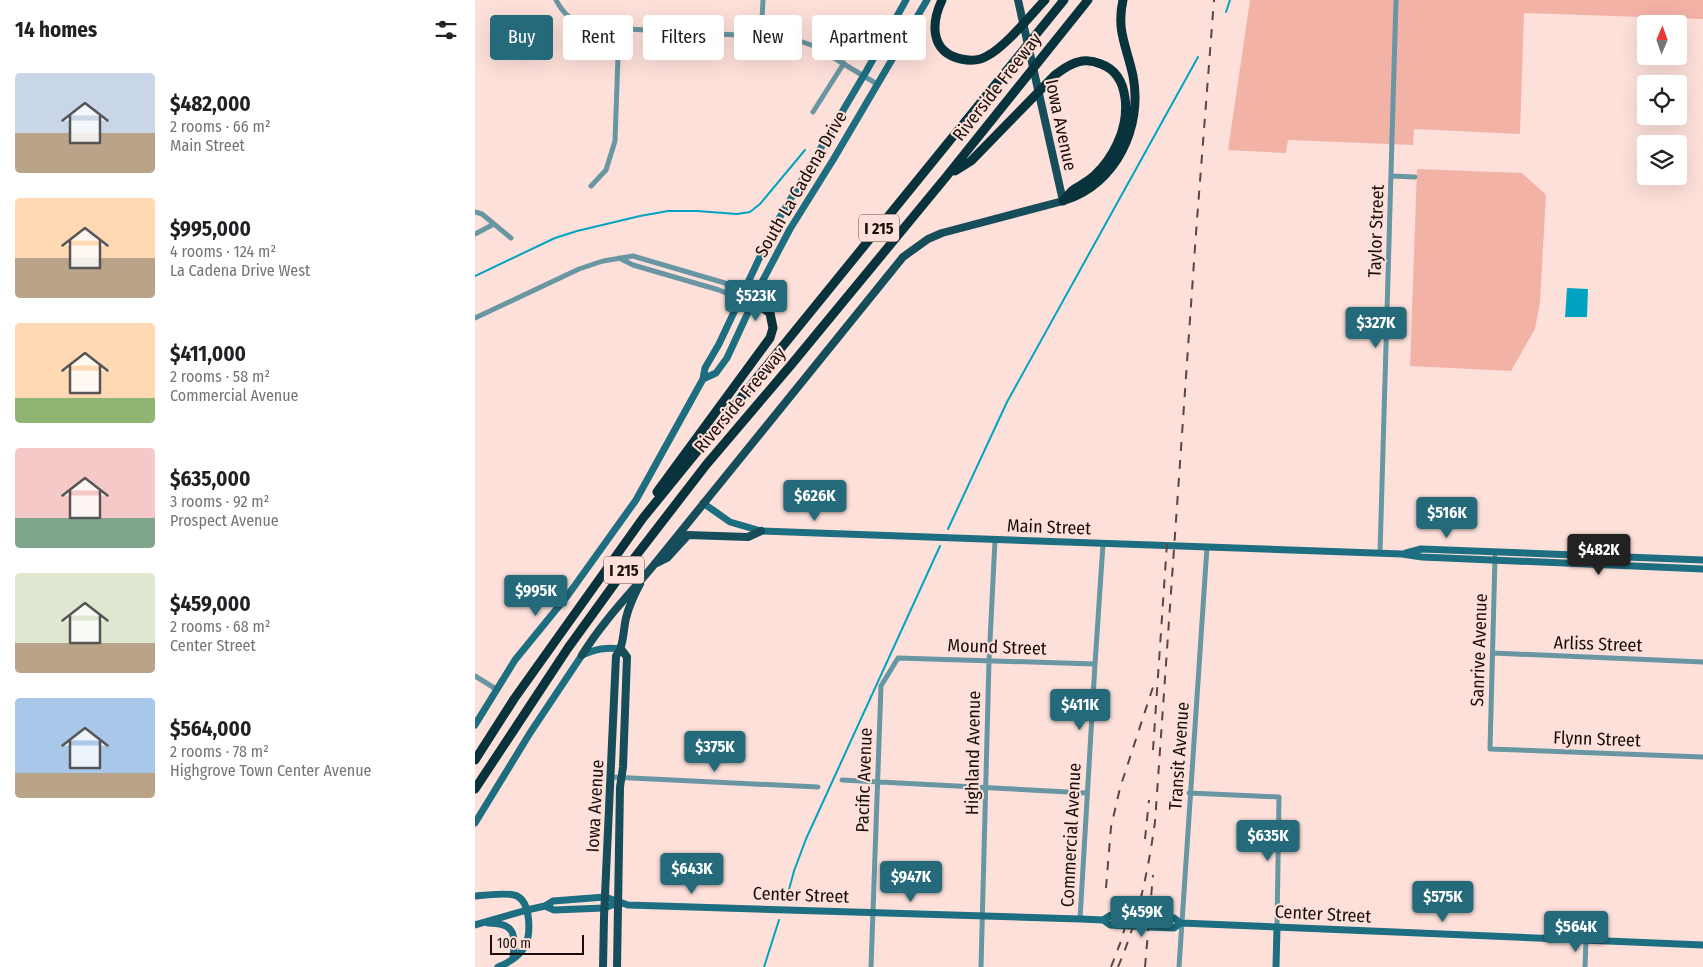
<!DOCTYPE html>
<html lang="en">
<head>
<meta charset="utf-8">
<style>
  body { margin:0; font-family:"Fira Sans Condensed",sans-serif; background:#f6f6f6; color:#202124; height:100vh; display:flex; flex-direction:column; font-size:19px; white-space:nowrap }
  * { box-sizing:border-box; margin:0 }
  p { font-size:16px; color:#757577 }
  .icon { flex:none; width:28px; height:28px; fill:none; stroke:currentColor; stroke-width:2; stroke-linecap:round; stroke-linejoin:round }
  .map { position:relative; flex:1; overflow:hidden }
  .drawer { display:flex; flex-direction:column; background:#fff; width:475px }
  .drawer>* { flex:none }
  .guide { position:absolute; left:15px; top:15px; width:475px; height:45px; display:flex; gap:10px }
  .needle { width:32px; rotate:2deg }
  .controls { position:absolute; left:1162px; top:15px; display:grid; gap:10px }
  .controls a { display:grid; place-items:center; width:50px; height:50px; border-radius:5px; background:#fff; box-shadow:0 5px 20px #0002; font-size:25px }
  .scale { position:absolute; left:15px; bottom:12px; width:94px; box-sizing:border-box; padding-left:5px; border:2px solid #1a0e0c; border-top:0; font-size:14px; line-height:18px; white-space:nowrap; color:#1a0e0c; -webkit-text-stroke:4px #fee0da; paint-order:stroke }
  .price { position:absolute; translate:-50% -42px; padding:0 11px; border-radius:5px; background:#256a7a; color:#fff; font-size:16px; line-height:32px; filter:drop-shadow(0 1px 2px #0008) }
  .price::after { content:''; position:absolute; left:50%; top:30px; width:15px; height:11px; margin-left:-8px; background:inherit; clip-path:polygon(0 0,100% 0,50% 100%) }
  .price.selected { background:#222; color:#fff }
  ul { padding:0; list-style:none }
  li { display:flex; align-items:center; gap:15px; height:125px; padding:0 15px }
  li span { display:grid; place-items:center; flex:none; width:140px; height:100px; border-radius:5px; color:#555 }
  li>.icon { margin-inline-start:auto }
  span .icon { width:60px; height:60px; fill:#fffc; stroke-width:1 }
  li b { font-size:21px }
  h2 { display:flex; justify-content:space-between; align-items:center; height:60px; padding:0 15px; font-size:21px }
  .tag { padding:0 18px; border-radius:5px; background:#fff; box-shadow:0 5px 20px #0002; font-size:18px; line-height:45px }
  .tag.selected { background:#256a7a; color:#fff }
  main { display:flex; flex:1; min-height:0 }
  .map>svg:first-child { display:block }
</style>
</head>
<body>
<main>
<section class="drawer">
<h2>14 homes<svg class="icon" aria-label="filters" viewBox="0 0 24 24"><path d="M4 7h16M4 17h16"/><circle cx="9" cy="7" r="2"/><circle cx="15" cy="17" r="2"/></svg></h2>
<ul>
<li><span style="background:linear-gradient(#c9d6e8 60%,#b9a48a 0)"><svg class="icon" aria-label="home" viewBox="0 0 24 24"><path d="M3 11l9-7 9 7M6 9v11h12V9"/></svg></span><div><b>$482,000</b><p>2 rooms · 66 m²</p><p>Main Street</p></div></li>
<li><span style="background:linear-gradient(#ffd9b3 60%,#b9a48a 0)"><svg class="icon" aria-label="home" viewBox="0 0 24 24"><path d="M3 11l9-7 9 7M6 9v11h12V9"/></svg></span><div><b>$995,000</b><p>4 rooms · 124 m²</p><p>La Cadena Drive West</p></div></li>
<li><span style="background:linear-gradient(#ffd9b3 75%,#8fb573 0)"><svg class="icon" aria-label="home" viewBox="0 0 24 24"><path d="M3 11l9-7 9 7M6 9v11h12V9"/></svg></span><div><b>$411,000</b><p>2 rooms · 58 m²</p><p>Commercial Avenue</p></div></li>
<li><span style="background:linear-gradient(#f6c9c9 70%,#7fa58c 0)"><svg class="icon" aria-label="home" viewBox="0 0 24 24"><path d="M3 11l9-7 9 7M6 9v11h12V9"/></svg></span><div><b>$635,000</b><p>3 rooms · 92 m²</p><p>Prospect Avenue</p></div></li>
<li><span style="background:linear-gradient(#dfe7d0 70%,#b9a48a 0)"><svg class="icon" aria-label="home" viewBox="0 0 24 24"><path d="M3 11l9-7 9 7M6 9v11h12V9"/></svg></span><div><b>$459,000</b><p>2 rooms · 68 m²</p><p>Center Street</p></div></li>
<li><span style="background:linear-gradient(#a9c7e8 75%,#b9a48a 0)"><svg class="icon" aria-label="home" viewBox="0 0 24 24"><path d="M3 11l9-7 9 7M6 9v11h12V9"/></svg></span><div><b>$564,000</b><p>2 rooms · 78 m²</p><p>Highgrove Town Center Avenue</p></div></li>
</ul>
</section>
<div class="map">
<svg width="1228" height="967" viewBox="0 0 1228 967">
  <rect width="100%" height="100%" fill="#fee0da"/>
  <!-- green -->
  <path fill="#f3b2a6" d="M 775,0 L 1228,0 L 1228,19 L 1049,13 L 1045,134 L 939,129 L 938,145 L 813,140 L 811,153 L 753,150 Z
    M 942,169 L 1047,173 L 1071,195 L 1065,302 L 1060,329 L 1036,371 L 935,366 Z"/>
  <!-- water -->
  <path fill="#00a4c0" d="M 1092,288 L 1113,289 L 1112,317 L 1090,317 Z"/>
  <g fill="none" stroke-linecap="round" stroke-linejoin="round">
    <!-- stream -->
    <path stroke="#00a4c0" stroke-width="2" d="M 751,12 L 755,0
      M 0,276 L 80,238 L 102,231 L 165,216 L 193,211 L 222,211 L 262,214 L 275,212 L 285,204 L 330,150
      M 473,529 L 532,402 L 723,57
      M 312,897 L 319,871 L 331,839 L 465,546
      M 289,967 L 304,920"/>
    <!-- street -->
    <path stroke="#6896a2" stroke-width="5" d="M 81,0 C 89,15 98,22 115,27 L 316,38 L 339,46 L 402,84
      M 286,37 L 288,0
      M 338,112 L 369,63
      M 917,176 L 940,177
      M 116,186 L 131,170 L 140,141 L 144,28
      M 0,212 L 7,214 L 36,238
      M 0,234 L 19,224
      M 144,258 L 158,265 L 244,290 L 265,299 L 279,301
      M 0,318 L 104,269 L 128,261 L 158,256 L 250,283 L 269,290 L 279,301
      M 905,553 L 921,0
      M 1020,557 L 1015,749 L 1228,757
      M 1018,653 L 1228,662
      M 0,676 L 21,689
      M 136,777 L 343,787
      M 367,780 L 612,793
      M 714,793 L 804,797 L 802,927
      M 605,919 L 620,664 L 628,544
      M 396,967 L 406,686 L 423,658 L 620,664
      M 506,967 L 514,661 L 520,540
      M 704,967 L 732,547
      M 1110,967 L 1111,940"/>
    <!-- secondary -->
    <path stroke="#1c6e80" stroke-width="7" d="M 228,379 L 241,373 L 252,358 L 288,280 L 315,229 L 358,160 L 452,0
      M 228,503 L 255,522 L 286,531 L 927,554 L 947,557 L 1228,569
      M 931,553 L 946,549 L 1228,560
      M 0,725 L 40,660 L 93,595 L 161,500 L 228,379 L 230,368 L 244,344 L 299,227 L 392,70 L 431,0
      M 0,823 L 55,733 L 107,655 C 121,649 131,647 146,649
      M 0,896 C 10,895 34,892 42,896 C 56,903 56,934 50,946 C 45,956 33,963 23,967
      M 70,906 L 79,910 L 129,908 L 143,903
      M 628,920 L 636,915 L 699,918 L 706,923 L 1228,945
      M 13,923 C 40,923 41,934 38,958
      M 0,925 L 52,910 L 70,906 L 78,901 L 130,897 L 153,905 L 605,919 L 628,920 L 635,925 L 674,927 L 699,928 L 706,923
      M 801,967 L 802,927"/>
    <!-- primary -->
    <path stroke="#164d5a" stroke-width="8" d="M 182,563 L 192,558 L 213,535 L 273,537 L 286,531
      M 107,655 C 128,621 153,596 178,566 L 428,257 L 453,239 L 467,233 L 588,201 L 543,0
      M 128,967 L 129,917 L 141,656 C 149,646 148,631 151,618 C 154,606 159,595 165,584
      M 142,967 L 145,787 L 148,767 L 152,657 L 146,649"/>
    <!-- highway -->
    <path stroke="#09333c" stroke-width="9" d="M 467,0 C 456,23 455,52 486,59 C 495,61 504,61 512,56 C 530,47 555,16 570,0
      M 480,171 L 496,161 L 580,75 C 587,70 594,64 603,62 C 610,60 619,61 626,64 C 656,75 655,119 642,144 C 637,155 629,166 620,175 C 614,181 605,185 598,190 C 594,193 591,198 588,201
      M 590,200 C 641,184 668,127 658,76 C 652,47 641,31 648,0
      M 182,492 L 295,338 L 298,328 L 295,313 L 279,301
      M 0,760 L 39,699 L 168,518 L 589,0
      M 0,789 L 93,648 L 140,583 L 231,465 L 316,365 L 471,177 L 613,0"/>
    <!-- rail -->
    <path stroke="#584744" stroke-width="2" stroke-dasharray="9 9" stroke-linecap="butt" d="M 678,750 L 692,543
      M 670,839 L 674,800
      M 631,888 L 636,827 L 645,788 L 678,687
      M 636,967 L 646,941 L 659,896
      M 643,967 C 663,920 673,872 680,822 L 721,233 L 739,0
      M 670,967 L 678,875"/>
  </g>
  <g text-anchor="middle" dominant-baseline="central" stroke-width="4" stroke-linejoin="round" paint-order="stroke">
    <!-- shield labels -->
    <g fill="#fee0da" stroke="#5e4d4a" stroke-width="1">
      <rect x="384" y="214.5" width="40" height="27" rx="4"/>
      <rect x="129" y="556.5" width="40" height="27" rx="4"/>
    </g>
    <g font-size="16" font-weight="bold" fill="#1a0e0c">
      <text x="404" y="228">I 215</text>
      <text x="149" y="570">I 215</text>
    </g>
    <!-- street labels -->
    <g font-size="18" fill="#1a0e0c" stroke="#fee0da">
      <text transform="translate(522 87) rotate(-52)">Riverside Freeway</text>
      <text transform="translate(586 125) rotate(78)">Iowa Avenue</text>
      <text transform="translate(326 184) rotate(-60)">South La Cadena Drive</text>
      <text transform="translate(901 231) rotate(-88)">Taylor Street</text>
      <text transform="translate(265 400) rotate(-50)">Riverside Freeway</text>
      <text transform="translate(574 527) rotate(2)">Main Street</text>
      <text transform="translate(1123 644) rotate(2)">Arliss Street</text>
      <text transform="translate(522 647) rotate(2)">Mound Street</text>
      <text transform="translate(1004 650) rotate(-88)">Sanrive Avenue</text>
      <text transform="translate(1122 739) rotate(2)">Flynn Street</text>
      <text transform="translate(498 753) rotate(-89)">Highland Avenue</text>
      <text transform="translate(704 756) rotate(-86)">Transit Avenue</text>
      <text transform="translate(389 780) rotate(-88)">Pacific Avenue</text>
      <text transform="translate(120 806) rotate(-87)">Iowa Avenue</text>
      <text transform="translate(596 835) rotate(-87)">Commercial Avenue</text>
      <text transform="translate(326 895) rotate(2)">Center Street</text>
      <text transform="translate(848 914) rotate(3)">Center Street</text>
    </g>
  </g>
</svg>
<div class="controls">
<a><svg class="needle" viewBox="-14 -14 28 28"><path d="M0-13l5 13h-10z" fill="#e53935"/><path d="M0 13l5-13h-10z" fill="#757577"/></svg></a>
<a><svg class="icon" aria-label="locate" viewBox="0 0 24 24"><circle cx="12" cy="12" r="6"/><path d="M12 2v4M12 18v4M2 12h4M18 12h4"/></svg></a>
<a><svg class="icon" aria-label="layers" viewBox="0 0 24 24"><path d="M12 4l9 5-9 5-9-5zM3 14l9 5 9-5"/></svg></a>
</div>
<div class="scale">100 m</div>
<b class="price" style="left:281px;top:322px">$523K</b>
<b class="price" style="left:901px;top:349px">$327K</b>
<b class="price" style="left:340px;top:522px">$626K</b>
<b class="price" style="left:972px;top:539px">$516K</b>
<b class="price selected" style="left:1124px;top:576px">$482K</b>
<b class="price" style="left:61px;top:617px">$995K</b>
<b class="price" style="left:605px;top:731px">$411K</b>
<b class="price" style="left:240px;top:773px">$375K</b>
<b class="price" style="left:793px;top:862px">$635K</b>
<b class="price" style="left:217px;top:895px">$643K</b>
<b class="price" style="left:436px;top:903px">$947K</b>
<b class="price" style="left:968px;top:923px">$575K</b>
<b class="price" style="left:667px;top:938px">$459K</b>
<b class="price" style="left:1101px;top:953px">$564K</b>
<div class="guide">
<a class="tag selected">Buy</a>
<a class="tag">Rent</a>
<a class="tag">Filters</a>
<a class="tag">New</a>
<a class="tag">Apartment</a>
</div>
</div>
</main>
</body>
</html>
